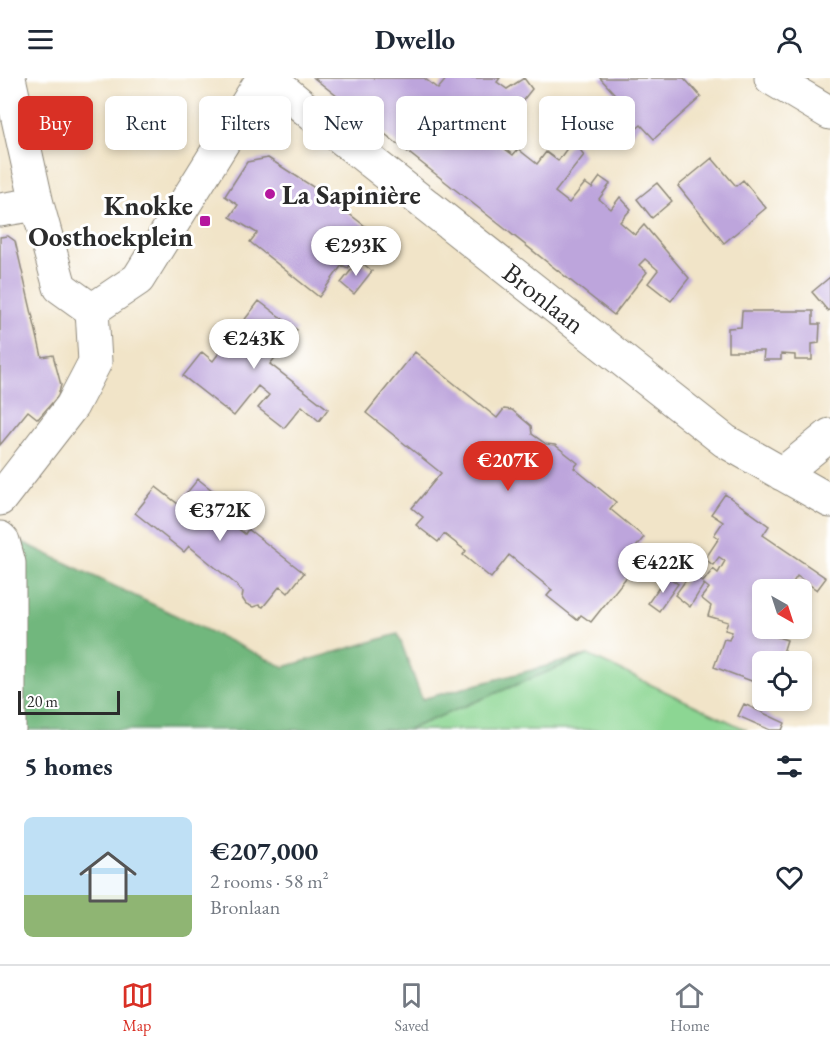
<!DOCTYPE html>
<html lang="en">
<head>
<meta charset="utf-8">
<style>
  body { margin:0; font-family:"EB Garamond",serif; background:#f2f2f3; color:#1f2937; height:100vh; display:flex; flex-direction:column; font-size:22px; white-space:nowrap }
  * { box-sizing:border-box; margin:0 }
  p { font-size:20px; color:#747a83 }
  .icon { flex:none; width:33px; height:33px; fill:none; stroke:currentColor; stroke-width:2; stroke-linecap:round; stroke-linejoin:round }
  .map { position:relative; height:652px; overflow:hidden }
  .sheet { display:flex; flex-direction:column; background:#fff; flex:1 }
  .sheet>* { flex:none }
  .top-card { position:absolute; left:18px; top:18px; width:795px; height:54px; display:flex; gap:12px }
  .needle { width:39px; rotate:141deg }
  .buttons { position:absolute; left:752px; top:501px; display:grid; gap:12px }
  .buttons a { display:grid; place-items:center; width:60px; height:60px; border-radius:9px; background:#fff; box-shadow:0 3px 9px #0003; font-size:30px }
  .scale { position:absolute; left:18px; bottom:15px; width:102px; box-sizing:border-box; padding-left:6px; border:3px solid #2b2b2b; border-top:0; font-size:16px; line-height:21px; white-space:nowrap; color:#2b2b2b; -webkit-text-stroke:4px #fff; paint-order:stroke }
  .price { position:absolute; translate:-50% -51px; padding:0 14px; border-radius:21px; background:#fff; color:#222; font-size:20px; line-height:39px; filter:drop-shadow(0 2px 3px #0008) }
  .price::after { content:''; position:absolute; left:50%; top:36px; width:18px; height:14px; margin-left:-9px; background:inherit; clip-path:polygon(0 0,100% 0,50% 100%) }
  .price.active { background:#d93025; color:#fff }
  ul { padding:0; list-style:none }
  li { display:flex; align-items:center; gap:18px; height:150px; padding:0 24px }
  li span { display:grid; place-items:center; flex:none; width:168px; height:120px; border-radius:9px; color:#555 }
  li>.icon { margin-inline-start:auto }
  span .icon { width:72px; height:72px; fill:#fffc; stroke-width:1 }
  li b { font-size:26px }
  h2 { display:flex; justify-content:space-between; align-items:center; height:72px; padding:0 24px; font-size:26px }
  .tag { padding:0 21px; border-radius:9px; background:#fff; box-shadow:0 3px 9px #0003; font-size:21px; line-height:54px }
  .tag.active { background:#d93025; color:#fff }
  header { display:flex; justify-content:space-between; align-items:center; height:78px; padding:0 24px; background:#fff; font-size:27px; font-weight:700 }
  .menu { display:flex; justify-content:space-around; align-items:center; height:84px; border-top:2px solid #e0e1e3; background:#fff; font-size:16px; color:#747a83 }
  .menu a { display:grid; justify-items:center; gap:3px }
  .menu .active { color:#d93025 }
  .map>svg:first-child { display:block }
</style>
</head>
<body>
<header><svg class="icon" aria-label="menu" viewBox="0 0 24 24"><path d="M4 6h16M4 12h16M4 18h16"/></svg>Dwello<svg class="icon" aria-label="person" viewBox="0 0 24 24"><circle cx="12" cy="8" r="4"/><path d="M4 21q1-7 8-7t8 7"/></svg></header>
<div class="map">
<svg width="830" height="652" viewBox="0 0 830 652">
  <rect width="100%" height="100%" fill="#fff"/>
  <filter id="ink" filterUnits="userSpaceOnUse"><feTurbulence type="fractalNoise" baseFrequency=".0167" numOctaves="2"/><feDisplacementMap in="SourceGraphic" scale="12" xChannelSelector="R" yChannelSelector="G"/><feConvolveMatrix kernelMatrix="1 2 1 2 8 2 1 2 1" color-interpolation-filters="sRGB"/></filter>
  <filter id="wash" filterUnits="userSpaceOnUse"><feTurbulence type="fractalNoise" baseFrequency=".008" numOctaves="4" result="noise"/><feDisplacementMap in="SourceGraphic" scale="24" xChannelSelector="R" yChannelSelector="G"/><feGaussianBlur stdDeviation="1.35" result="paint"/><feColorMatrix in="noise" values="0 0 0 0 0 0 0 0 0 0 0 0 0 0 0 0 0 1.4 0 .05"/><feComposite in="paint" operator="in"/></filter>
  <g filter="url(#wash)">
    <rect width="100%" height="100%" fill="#f1e4c8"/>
    <!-- green -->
    <path fill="#8cd693" stroke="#5c805f" stroke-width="1.5" d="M 588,577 L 747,652 L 407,652 Z"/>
    <!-- forest -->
    <path fill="#71b77d" stroke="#4e7154" stroke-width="1.5" d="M 20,463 L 284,589 L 398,556 L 422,621 L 588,577 L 407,652 L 13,652 Z"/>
    <g id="blocks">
      <!-- building -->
      <path fill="#bda5dc" d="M 314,0 L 424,0 L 438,11 L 447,0 L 500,0 L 497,4 L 507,11 L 524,0 L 532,11 L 492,61 L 513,77 L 518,71 L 537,86 L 546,74 L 558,83 L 573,62 L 584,77 L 555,114 L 569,125 L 585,105 L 592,110 L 600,99 L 610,106 L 599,121 L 611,131 L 620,119 L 631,131 L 620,144 L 635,157 L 644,147 L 689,200 L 671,223 L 648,205 L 658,192 L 645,181 L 639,187 L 647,194 L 614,237 Z
        M 600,0 L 684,0 L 701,19 L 654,61 L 641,47 L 627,59 L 617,48 L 613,52 L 604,41 L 623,25 Z
        M 268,80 L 318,112 L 374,155 L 348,190 L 342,187 L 319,219 L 250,164 L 257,155 L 230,139 L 238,127 L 225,118 L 247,84 Z
        M 712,80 L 736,108 L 743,102 L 766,130 L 724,165 L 678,108 Z
        M 657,105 L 672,123 L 652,140 L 637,121 Z
        M 8,158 L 15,163 L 42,279 L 53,277 L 61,307 L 58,318 L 38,341 L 28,333 L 0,367 L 0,159 Z
        M 359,182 L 372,193 L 354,216 L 341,205 Z
        M 830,199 L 830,231 L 828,233 L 812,214 Z
        M 259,223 L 297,252 L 270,286 L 328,331 L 319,343 L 302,328 L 284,350 L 258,330 L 269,317 L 258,308 L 234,338 L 183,298 L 202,274 L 213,283 Z
        M 742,233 L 813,233 L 813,246 L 820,246 L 819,265 L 812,266 L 812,282 L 795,282 L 795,277 L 781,276 L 781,282 L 763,282 L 764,273 L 728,273 L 728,250 L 741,249 Z
        M 415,274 L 497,340 L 504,331 L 512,332 L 531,348 L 532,356 L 546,366 L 555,367 L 578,385 L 574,390 L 616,424 L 610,431 L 644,459 L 628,479 L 637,486 L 591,544 L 581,537 L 577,542 L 547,518 L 552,512 L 509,477 L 491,500 L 463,477 L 466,473 L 444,456 L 438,464 L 416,447 L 423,439 L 412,430 L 441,395 L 366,335 Z
        M 198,401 L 227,424 L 219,435 L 245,456 L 248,451 L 304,495 L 288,515 L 280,508 L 263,529 L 259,527 L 253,529 L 246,526 L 242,520 L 243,514 L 237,509 L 238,508 L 189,468 L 184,474 L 135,435 L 156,409 L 178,426 Z
        M 725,416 L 769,448 L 763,457 L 826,500 L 817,512 L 797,498 L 788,512 L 762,512 L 762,548 L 760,551 L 755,546 L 753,551 L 787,562 L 780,584 L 762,584 L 762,607 L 714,589 L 724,561 L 729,562 L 732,554 L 725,552 L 728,544 L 708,538 L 711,528 L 701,520 L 709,510 L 704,506 L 690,529 L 675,517 L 691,495 L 703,504 L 713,491 L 718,495 L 725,483 L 719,479 L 713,487 L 705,481 L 719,460 L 714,457 L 723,444 L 711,436 Z
        M 667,498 L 678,506 L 659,533 L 648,525 Z
        M 744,626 L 785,645 L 782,652 L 770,652 L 738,638 Z"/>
    </g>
  </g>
  <g filter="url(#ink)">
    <use href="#blocks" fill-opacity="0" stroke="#8e887a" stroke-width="1.5"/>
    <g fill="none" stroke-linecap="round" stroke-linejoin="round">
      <defs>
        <path id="minor" d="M 9,0 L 37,126 L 60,209 L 92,232
          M 269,0 L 320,43 L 725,363 L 830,423
          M 771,0 L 830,35
          M 0,132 L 37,126
          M 92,232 L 138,201 L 263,0
          M 782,396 L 830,357
          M 0,421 L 72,328 L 95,284 L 92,232
          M 0,460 L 3,463 L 9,485 L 9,652"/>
      </defs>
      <!-- minor casing -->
      <use href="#minor" stroke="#8e887a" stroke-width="35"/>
      <!-- minor -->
      <use href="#minor" stroke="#fff" stroke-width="33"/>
    </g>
  </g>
  <!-- markers -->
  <g fill="#b5179e" stroke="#fff" stroke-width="2">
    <circle cx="270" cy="116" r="6"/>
    <rect x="199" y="137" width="12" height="12" rx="3"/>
  </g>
  <g text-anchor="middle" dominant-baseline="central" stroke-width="6" stroke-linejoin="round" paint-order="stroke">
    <!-- poi labels -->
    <g font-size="27" font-weight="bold" fill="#2b2b2b" stroke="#fff" text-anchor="start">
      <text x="282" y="116">La Sapinière</text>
      <text x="193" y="127" text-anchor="end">Knokke<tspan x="193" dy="31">Oosthoekplein</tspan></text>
    </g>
    <!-- street labels -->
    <g font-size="27" fill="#2b2b2b" stroke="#fff">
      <text transform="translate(544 220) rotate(38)">Bronlaan</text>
    </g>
  </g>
</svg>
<div class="buttons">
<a><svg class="needle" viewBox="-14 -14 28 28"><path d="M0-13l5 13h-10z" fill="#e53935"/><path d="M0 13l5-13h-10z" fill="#747a83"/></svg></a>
<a><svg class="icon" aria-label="locate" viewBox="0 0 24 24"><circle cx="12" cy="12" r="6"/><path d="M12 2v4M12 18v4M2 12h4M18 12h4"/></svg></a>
</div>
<div class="scale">20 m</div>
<b class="price" style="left:356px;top:199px">€293K</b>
<b class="price" style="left:254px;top:292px">€243K</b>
<b class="price active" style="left:508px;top:414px">€207K</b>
<b class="price" style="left:220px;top:464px">€372K</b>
<b class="price" style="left:663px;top:516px">€422K</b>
<div class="top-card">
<a class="tag active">Buy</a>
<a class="tag">Rent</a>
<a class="tag">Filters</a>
<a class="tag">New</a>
<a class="tag">Apartment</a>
<a class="tag">House</a>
</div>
</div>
<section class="sheet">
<h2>5 homes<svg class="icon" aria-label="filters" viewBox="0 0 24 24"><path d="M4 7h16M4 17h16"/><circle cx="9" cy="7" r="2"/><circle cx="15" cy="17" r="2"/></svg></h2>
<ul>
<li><span style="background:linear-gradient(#bfe0f5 65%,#8fb573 0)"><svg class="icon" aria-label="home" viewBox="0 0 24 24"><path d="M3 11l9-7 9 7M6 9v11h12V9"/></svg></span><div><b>€207,000</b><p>2 rooms · 58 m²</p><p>Bronlaan</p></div><svg class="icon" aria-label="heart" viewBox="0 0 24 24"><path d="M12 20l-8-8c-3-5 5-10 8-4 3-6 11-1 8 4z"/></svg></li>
</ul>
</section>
<nav class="menu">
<a class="active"><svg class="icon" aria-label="map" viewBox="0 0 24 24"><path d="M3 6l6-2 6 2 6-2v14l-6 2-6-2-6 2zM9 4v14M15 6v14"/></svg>Map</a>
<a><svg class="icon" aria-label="saved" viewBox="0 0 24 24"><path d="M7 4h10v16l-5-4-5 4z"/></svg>Saved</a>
<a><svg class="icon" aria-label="home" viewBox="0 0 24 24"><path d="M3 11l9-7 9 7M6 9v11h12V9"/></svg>Home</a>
</nav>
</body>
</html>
